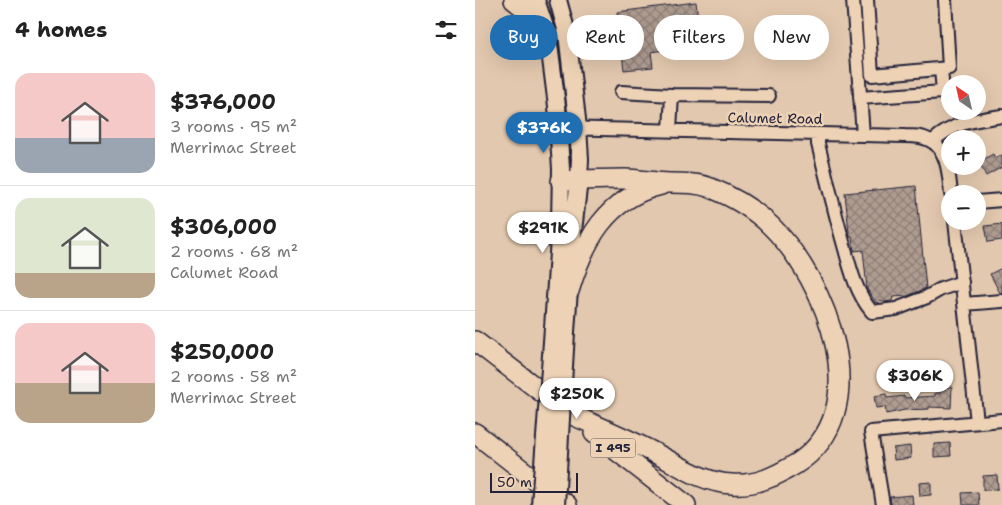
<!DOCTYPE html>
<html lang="en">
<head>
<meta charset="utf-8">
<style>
  body { margin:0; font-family:"Shantell Sans",sans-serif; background:#f2f2f2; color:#222; height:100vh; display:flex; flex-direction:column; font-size:19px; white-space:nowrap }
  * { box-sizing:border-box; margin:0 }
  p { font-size:16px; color:#767676 }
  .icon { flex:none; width:28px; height:28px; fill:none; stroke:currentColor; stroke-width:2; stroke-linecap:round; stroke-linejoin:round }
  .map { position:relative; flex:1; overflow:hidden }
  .drawer { display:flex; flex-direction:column; background:#fff; width:475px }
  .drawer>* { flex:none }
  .top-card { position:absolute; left:15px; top:15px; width:436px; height:45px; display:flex; gap:10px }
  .needle { width:32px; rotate:326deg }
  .fabs { position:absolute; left:466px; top:75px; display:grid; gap:10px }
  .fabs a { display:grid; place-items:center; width:45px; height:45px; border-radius:50%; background:#fff; box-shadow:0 5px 20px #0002; font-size:25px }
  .scale { position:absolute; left:15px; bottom:12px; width:88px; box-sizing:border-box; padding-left:5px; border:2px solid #22223b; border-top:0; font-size:14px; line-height:18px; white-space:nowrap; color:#22223b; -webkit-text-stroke:4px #eed2b5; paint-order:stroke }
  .price { position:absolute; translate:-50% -42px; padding:0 11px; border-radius:18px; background:#fff; color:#222; font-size:16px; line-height:32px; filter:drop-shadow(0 1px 2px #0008) }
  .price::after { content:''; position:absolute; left:50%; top:30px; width:15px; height:11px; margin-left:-8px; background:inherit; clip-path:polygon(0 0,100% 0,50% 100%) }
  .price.on { background:#1f6fb2; color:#fff }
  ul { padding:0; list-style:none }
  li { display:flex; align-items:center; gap:15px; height:125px; padding:0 15px }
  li+li { border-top:1px solid #e0e0e0 }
  li span { display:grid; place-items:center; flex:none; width:140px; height:100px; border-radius:15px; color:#555 }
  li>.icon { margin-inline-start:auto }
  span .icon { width:60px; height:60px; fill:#fffc; stroke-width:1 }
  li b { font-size:21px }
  h2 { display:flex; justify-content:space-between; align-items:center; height:60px; padding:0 15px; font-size:21px }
  .chip { padding:0 18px; border-radius:22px; background:#fff; box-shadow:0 5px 20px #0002; font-size:18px; line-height:45px }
  .chip.on { background:#1f6fb2; color:#fff }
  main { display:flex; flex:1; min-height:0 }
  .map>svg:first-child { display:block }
</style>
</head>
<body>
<main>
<section class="drawer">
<h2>4 homes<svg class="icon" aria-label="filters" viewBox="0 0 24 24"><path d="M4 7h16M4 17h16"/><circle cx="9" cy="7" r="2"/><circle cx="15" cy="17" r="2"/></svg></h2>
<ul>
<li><span style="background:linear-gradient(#f6c9c9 65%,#9aa5b1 0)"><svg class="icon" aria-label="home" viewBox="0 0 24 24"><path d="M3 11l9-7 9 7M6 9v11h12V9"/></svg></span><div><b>$376,000</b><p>3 rooms · 95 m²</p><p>Merrimac Street</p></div></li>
<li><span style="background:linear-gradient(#dfe7d0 75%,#b9a48a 0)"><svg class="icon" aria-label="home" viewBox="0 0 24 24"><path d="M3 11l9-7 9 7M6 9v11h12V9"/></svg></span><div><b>$306,000</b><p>2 rooms · 68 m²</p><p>Calumet Road</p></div></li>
<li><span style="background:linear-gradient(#f6c9c9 60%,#b9a48a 0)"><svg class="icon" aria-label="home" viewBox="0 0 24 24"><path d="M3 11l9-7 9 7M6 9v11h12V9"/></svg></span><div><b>$250,000</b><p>2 rooms · 58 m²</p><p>Merrimac Street</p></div></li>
</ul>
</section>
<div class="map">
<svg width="527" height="505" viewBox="0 0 527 505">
  <defs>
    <pattern id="building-cross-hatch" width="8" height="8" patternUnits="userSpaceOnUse" patternTransform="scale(1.25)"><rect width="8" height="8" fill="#af9c90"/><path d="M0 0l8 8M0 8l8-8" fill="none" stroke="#8e7f77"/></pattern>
  </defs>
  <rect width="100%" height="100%" fill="#e2c8ae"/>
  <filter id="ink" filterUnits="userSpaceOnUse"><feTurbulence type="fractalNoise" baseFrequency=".02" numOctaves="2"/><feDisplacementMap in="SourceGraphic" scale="10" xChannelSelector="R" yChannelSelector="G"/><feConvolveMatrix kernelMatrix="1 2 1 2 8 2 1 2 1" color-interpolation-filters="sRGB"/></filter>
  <g filter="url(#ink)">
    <!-- building -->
    <path fill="url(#building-cross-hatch)" stroke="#22223b" d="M 221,2 L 226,45 L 176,52 L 178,67 L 149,70 L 142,12 Z
      M 518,154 L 520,158 L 527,155 L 527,167 L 511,176 L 504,162 Z
      M 441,186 L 451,288 L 433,296 L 418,297 L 417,301 L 410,302 L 405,300 L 404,303 L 401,303 L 392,289 L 388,250 L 379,251 L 377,237 L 375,237 L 374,232 L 370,193 Z
      M 527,224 L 527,240 L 513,242 L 510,226 Z
      M 527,268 L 527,293 L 525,293 L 515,274 Z
      M 466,387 L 477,387 L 476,408 L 454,407 L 454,409 L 430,410 L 411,414 L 410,407 L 401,408 L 399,396 L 411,394 L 412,398 L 429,396 L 429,398 L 460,396 L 460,393 L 465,393 Z
      M 475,443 L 476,456 L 459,457 L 459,444 Z
      M 435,446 L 436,458 L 419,460 L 418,448 Z
      M 522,475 L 523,489 L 508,490 L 508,476 Z
      M 456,482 L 456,495 L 445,496 L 444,483 Z
      M 503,492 L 504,505 L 488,505 L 487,493 Z
      M 437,495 L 438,505 L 416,505 L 415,497 Z"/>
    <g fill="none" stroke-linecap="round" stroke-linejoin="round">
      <defs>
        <path id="minor" d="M 378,0 L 388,135
          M 392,0 L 397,75 L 474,68 L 470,0
          M 146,92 L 197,95 L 195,130
          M 197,95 L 294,96
          M 385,98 L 468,92 L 466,69
          M 83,128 L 430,136 C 438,136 447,136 454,140 C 473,148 474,176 476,194
          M 343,134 L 343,144 C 352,179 360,214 370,249 C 376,272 382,294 397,312 L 421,309 L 452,297 L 466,289 L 487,282
          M 458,141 C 479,122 500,120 527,116
          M 502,202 L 527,200
          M 480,221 L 502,422
          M 489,304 L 527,301
          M 408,505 L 396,432 L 527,420"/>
        <path id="major" d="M 61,0 L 70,27 L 75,51 L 82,106 L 86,169 L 85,223 L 78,328
          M 83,0 L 92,33 L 103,128 L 105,159 L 104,180 L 98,231 L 91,332"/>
        <path id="highway" d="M 39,0 L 55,13 L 70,30
          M 86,181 C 107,180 129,179 150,179 C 165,179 180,183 195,183 C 209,183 223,183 236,188 C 258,197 279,209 296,226 C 351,280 404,411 321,464 C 301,476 281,486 257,484 C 227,483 201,463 174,450 C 149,437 122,426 95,414
          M 94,291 C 109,241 131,198 186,185
          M 0,341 L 86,407
          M 0,433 L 92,505
          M 119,433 L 211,505"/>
      </defs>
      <!-- minor casing -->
      <use href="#minor" stroke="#22223b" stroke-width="16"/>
      <!-- major casing -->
      <use href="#major" stroke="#22223b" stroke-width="20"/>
      <!-- highway casing -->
      <use href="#highway" stroke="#22223b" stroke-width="22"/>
      <!-- minor -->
      <use href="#minor" stroke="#eed2b5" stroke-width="12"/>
      <!-- major -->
      <use href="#major" stroke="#eed2b5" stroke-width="16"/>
      <!-- highway -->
      <use href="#highway" stroke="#eed2b5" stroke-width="19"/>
      <defs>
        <path id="major-bridge" d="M 65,505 L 78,328
          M 81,505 L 91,332"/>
      </defs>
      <!-- major-bridge casing -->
      <use href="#major-bridge" stroke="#22223b" stroke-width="20" stroke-linecap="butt"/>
      <!-- major-bridge -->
      <use href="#major-bridge" stroke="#eed2b5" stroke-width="16"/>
    </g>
  </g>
  <g text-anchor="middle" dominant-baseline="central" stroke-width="5" stroke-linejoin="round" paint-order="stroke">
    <!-- shield labels -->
    <rect fill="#eed2b5" stroke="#5f5760" stroke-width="1" x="115.5" y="438.5" width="45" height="19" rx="4"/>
    <g font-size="12" font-weight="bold" fill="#22223b">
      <text x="138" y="448">I 495</text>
    </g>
    <!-- street labels -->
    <g font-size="14" fill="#22223b" stroke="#eed2b5">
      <text transform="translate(300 118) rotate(1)">Calumet Road</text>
    </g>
  </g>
</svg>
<div class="fabs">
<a><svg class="needle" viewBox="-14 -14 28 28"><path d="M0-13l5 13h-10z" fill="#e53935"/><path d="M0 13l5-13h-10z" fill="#767676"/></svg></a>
<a>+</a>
<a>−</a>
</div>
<div class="scale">50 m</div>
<b class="price on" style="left:69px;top:154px">$376K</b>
<b class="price" style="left:68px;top:254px">$291K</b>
<b class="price" style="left:440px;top:402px">$306K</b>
<b class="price" style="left:102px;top:420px">$250K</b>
<div class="top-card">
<a class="chip on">Buy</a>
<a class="chip">Rent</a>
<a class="chip">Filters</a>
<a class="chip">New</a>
</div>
</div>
</main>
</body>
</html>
